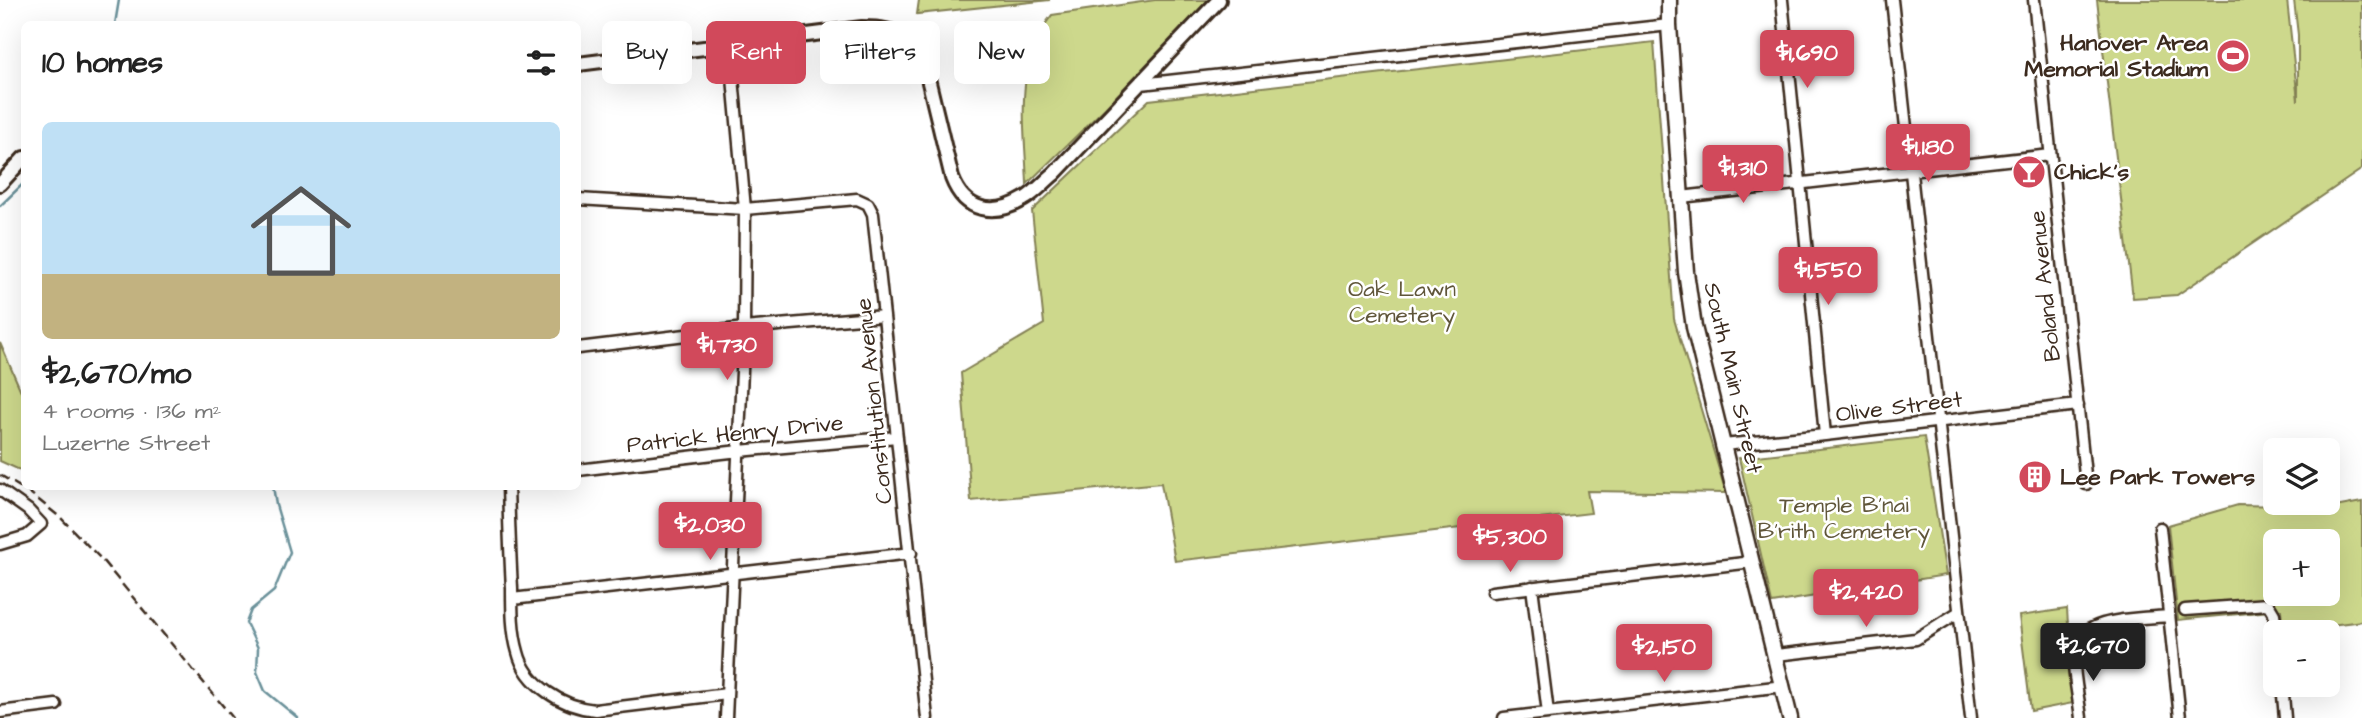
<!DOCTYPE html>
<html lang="en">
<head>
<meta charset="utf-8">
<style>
  body { margin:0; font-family:"Architects Daughter",sans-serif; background:#f6f6f6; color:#222; height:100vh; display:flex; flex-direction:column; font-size:26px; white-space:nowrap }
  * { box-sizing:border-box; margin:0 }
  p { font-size:23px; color:#767676 }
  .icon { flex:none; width:38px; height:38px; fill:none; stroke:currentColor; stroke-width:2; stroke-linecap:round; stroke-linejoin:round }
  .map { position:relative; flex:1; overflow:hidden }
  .side { position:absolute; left:21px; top:21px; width:560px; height:469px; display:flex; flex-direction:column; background:#fff; border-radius:10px; box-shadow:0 7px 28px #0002 }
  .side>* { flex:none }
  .banner { position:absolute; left:602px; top:21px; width:665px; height:63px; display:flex; gap:14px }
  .tools { position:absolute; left:2263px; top:438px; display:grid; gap:14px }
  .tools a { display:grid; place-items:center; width:77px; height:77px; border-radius:10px; background:#fff; box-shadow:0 7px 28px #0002; font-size:35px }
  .price { position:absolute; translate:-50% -60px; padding:0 16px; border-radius:7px; background:#d1495b; color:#fff; font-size:23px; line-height:46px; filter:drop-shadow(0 2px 4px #0008) }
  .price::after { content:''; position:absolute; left:50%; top:42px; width:21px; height:16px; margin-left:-10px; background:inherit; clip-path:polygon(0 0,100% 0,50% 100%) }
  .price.on { background:#222; color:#fff }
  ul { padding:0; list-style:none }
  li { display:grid; align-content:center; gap:14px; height:371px; padding:0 21px }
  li+li { border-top:2px solid #e0e0e0 }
  li span { display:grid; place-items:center; height:217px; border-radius:10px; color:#555 }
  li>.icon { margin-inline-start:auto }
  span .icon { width:126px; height:126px; fill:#fffc; stroke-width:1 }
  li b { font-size:30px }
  h2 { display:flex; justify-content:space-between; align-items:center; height:84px; padding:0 21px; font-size:30px }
  .pill { padding:0 24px; border-radius:10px; background:#fff; box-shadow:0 7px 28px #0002; font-size:24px; line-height:63px }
  .pill.on { background:#d1495b; color:#fff }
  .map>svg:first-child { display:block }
</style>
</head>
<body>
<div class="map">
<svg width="2362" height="718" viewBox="0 0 2362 718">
  <rect width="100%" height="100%" fill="#fff"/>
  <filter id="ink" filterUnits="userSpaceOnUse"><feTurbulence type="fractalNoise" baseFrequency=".0143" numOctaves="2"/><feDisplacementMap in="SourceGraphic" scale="14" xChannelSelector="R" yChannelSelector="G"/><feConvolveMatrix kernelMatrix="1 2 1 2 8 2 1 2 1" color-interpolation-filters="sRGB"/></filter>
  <g filter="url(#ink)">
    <!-- green -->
    <path fill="#cdd88c" stroke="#848155" stroke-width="2" fill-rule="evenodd" d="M 919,0 L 1050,0 L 917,14 Z
      M 1155,0 L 1208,0 L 1105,108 L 1027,184 C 1025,126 1013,63 1052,15 Z
      M 2097,0 L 2287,0 L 2298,101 L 2298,35 L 2294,0 L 2362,0 L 2362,169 L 2177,295 L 2133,298 Z
      M 1654,42 L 1674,319 L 1726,493 L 1587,491 L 1591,513 L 1175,561 L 1161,483 L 971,501 L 961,373 L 1044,324 L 1032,211 L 1149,100 Z
      M 0,343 L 24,398 L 24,472 L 0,461 Z
      M 1924,437 L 1946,575 L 1772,603 L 1739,458 Z
      M 2362,502 L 2362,621 L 2283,631 L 2281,610 L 2178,620 L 2168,525 L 2238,505 L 2335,507 ZM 2275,541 L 2328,541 L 2328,593 L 2275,593 Z
      M 2067,609 L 2073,703 L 2031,711 L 2019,616 Z"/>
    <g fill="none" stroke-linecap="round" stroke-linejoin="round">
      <!-- stream -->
      <path stroke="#6b919a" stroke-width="2.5" d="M 115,24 L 119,0
        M 0,206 L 24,183
        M 273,486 L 276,505 L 290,552 L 274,591 L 251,610 L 246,623 L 258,648 L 257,672 L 265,691 L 298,718"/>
      <defs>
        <path id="minor" d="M 1782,0 L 1825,435
          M 1892,0 L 1971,718
          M 2034,0 L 2086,484
          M 1141,84 L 1669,25
          M 1681,197 L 2050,155
          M 578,199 L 745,209 L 857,199 L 868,204 L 873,214 L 927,718
          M 578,348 L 744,328 L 884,316
          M 1723,445 L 1825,435 L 2078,405
          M 578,470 L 739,451 L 897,437
          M 508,486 C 509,520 510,554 512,588 C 512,609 512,632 518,652 C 526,685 563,707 595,710 L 727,694
          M 0,490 L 28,510 L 41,524 L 27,536 L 0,544
          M 2160,528 L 2180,718
          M 1532,587 L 1548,713
          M 1492,592 L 1753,562
          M 512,599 L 911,553
          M 2185,610 L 2268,604 L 2274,614 L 2277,632
          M 1776,655 L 1916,639 L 1959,612
          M 2282,684 L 2285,718
          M 0,712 L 56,705
          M 726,718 L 744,328 L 745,209 L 730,45
          M 1504,718 L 1784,686
          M 2081,718 C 2079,699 2072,670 2074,652 C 2077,616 2142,619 2169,616"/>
        <path id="tertiary" d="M 578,64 L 862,28 C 898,28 913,36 926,70 L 952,178 C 965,212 994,217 1024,199 C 1035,193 1044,182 1054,174 L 1219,0
          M 0,184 L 24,158"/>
        <path id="secondary" d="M 1669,0 L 1669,25 L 1686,272 L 1694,327 L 1790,718"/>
      </defs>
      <!-- minor casing -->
      <use href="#minor" stroke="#3b2a1e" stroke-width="15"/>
      <!-- tertiary casing -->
      <use href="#tertiary" stroke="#3b2a1e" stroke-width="18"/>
      <!-- secondary casing -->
      <use href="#secondary" stroke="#3b2a1e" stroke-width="19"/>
      <!-- minor -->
      <use href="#minor" stroke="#fff" stroke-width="10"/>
      <!-- tertiary -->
      <use href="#tertiary" stroke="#fff" stroke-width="12"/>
      <!-- secondary -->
      <use href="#secondary" stroke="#fff" stroke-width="14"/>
      <!-- rail -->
      <path stroke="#3b2a1e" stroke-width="2.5" stroke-dasharray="10 5" stroke-linecap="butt" d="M 0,475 L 30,493 L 61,518 L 102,560 L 233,718"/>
    </g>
  </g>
  <!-- icons -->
  <defs>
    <symbol id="stadium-disc" viewBox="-11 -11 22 22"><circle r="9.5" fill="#d1495b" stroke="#fff"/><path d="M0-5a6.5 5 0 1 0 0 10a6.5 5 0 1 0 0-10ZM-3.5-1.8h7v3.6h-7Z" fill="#fff"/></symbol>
    <symbol id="bar-disc" viewBox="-11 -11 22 22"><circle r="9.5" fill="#d1495b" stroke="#fff"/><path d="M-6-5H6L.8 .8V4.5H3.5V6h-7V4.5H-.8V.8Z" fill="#fff"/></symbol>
    <symbol id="building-disc" viewBox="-11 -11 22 22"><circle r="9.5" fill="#d1495b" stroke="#fff"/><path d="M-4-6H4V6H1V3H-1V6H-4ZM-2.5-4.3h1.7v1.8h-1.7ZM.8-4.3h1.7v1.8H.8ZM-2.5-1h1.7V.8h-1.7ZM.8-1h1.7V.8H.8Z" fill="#fff"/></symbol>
  </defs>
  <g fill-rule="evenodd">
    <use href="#stadium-disc" x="2214" y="37" width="38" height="38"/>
    <use href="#bar-disc" x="2010" y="153" width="38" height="38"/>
    <use href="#building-disc" x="2016" y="458" width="38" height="38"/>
  </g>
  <g text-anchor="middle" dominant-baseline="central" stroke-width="5" stroke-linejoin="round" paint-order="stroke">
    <!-- poi labels -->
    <g font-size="23" font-weight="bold" fill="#3b2a1e" stroke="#fff" text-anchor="start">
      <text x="2208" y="43" text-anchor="end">Hanover Area<tspan x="2208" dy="26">Memorial Stadium</tspan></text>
      <text x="2054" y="172">Chick's</text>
      <text x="2060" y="477">Lee Park Towers</text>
    </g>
    <!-- street labels -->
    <g font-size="23" fill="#3b2a1e" stroke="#fff">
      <text transform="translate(2045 286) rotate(-96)">Boland Avenue</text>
      <text transform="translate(1733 378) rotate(77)">South Main Street</text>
      <text transform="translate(874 401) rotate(-96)">Constitution Avenue</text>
      <text transform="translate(1899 407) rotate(-7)">Olive Street</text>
      <text transform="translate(735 434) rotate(-6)">Patrick Henry Drive</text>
    </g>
    <!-- park labels -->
    <g font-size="23" fill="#60563a" stroke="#fff">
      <text x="1402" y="289">Oak Lawn<tspan x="1402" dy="26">Cemetery</tspan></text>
      <text x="1844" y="505">Temple B'nai<tspan x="1844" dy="26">B'rith Cemetery</tspan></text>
    </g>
  </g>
</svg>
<div class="tools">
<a><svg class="icon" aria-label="layers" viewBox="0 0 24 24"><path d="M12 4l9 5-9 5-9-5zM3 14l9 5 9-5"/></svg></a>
<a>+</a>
<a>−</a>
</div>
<b class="price" style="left:1807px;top:90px">$1,690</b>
<b class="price" style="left:1928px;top:184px">$1,180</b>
<b class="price" style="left:1743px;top:205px">$1,310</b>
<b class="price" style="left:1828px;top:307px">$1,550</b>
<b class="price" style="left:727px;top:382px">$1,730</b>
<b class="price" style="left:710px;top:562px">$2,030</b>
<b class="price" style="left:1510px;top:574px">$5,300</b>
<b class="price" style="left:1866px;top:629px">$2,420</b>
<b class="price on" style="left:2093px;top:683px">$2,670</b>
<b class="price" style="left:1664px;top:684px">$2,150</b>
<div class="banner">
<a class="pill">Buy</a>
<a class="pill on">Rent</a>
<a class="pill">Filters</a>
<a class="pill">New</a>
</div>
<section class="side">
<h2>10 homes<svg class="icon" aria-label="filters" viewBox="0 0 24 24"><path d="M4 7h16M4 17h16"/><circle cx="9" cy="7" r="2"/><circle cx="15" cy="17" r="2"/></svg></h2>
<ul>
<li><span style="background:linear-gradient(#bfe0f5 70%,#c2b280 0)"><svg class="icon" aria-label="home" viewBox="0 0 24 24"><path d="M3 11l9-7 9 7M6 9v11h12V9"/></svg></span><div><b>$2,670/mo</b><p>4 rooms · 136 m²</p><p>Luzerne Street</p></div></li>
</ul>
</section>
</div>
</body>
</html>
